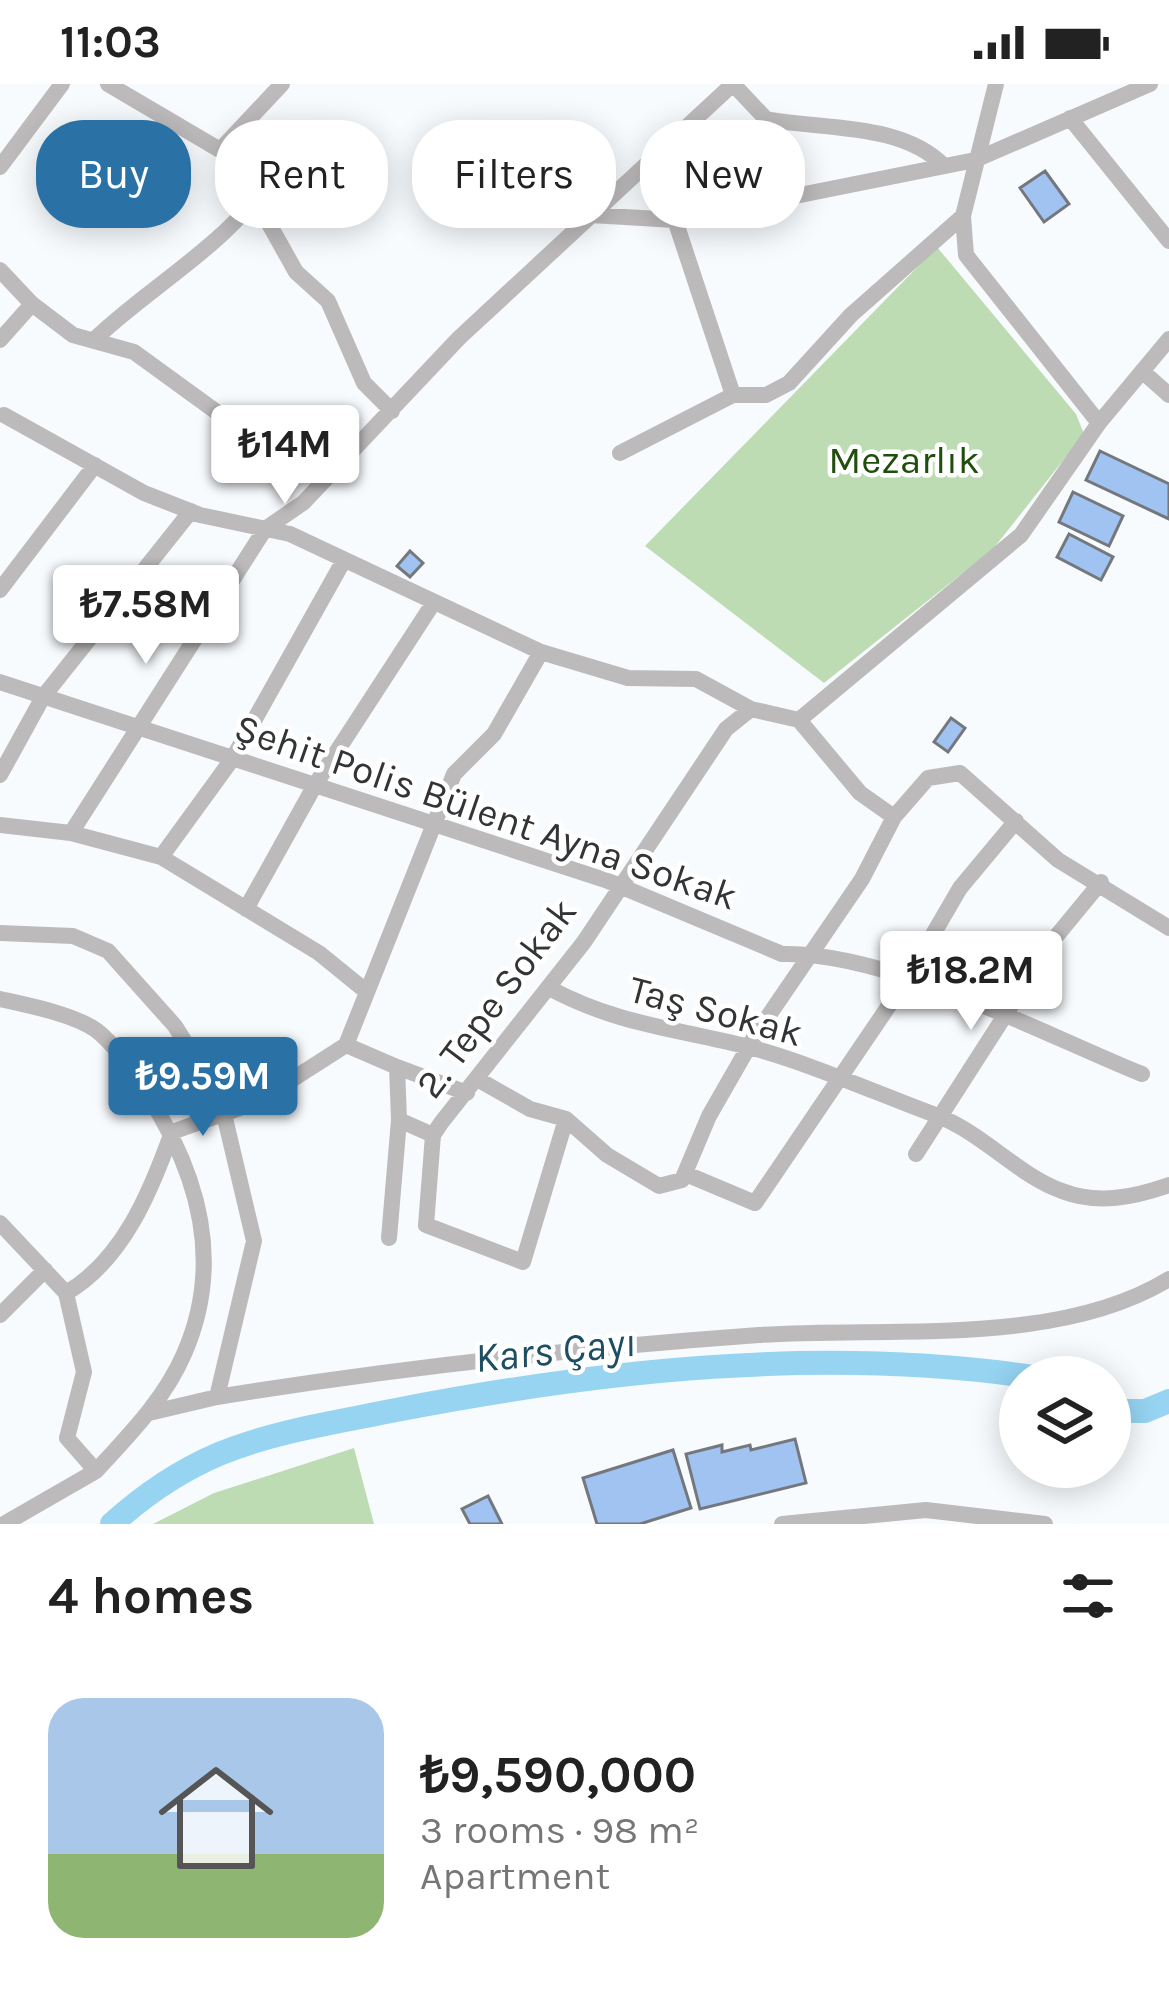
<!DOCTYPE html>
<html lang="en">
<head>
<meta charset="utf-8">
<style>
  body { margin:0; font-family:Karla,sans-serif; background:#f6f6f6; color:#222; height:100vh; display:flex; flex-direction:column; font-size:45px; white-space:nowrap }
  * { box-sizing:border-box; margin:0 }
  p { font-size:39px; color:#767676 }
  .icon { flex:none; width:66px; height:66px; fill:none; stroke:currentColor; stroke-width:2; stroke-linecap:round; stroke-linejoin:round }
  .map { position:relative; height:1440px; overflow:hidden }
  .side { display:flex; flex-direction:column; background:#fff; flex:1 }
  .side>* { flex:none }
  .banner { position:absolute; left:36px; top:36px; width:1098px; height:108px; display:flex; gap:24px }
  .tools { position:absolute; left:999px; top:1272px; display:grid; gap:24px }
  .tools a { display:grid; place-items:center; width:132px; height:132px; border-radius:50%; background:#fff; box-shadow:0 6px 30px #0003; font-size:60px }
  .price { position:absolute; translate:-50% -102px; padding:0 27px; border-radius:12px; background:#fff; color:#222; font-size:39px; line-height:78px; filter:drop-shadow(0 3px 6px #0008) }
  .price::after { content:''; position:absolute; left:50%; top:72px; width:36px; height:27px; margin-left:-18px; background:inherit; clip-path:polygon(0 0,100% 0,50% 100%) }
  .price.current { background:#2a72a6; color:#fff }
  ul { padding:0; list-style:none }
  li { display:flex; align-items:center; gap:36px; height:300px; padding:0 48px }
  li+li { border-top:3px solid #e0e0e0 }
  li span { display:grid; place-items:center; flex:none; width:336px; height:240px; border-radius:36px; color:#555 }
  li>.icon { margin-inline-start:auto }
  span .icon { width:144px; height:144px; fill:#fffc; stroke-width:1 }
  li b { font-size:51px }
  h2 { display:flex; justify-content:space-between; align-items:center; height:144px; padding:0 48px; font-size:51px }
  .chip { padding:0 42px; border-radius:48px; background:#fff; box-shadow:0 6px 30px #0003; font-size:42px; line-height:108px }
  .chip.current { background:#2a72a6; color:#fff }
  .status { display:flex; justify-content:space-between; align-items:center; height:84px; padding:0 60px; background:#fff; direction:ltr }
  .status svg { height:33px; fill:currentColor }
  .map>svg:first-child { display:block }
</style>
</head>
<body>
<div class="status"><b>11:03</b><svg viewBox="0 0 49 12"><path d="M0 12V9h3v3zM5 12V6h3v6zM10 12V3h3v9zM15 12V0h3v12zM26 1h20v11H26zM47 4h2v5h-2z"/></svg></div>
<div class="map">
<svg width="1169" height="1440" viewBox="0 0 1169 1440">
  <rect width="100%" height="100%" fill="#f8fbfe"/>
  <!-- green -->
  <path fill="#bddcb3" d="M 937,163 L 1076,330 L 1084,350 L 993,465 L 824,599 L 645,462 Z
    M 354,1364 L 374,1440 L 153,1440 L 214,1409 Z"/>
  <g fill="none" stroke-linecap="round" stroke-linejoin="round">
    <!-- river -->
    <path stroke="#96d4f2" stroke-width="24" d="M 1110,1327 L 1145,1327 L 1169,1317
      M 112,1440 C 144,1411 179,1387 219,1370 C 275,1347 337,1338 396,1326 C 602,1286 824,1262 1033,1293"/>
  </g>
  <!-- building -->
  <path fill="#a0c3f1" stroke="#74787d" stroke-width="3" d="M 1045,87 L 1069,120 L 1044,138 L 1020,104 Z
    M 1100,367 L 1169,400 L 1169,435 L 1086,396 Z
    M 1073,408 L 1123,432 L 1109,462 L 1059,438 Z
    M 1069,450 L 1113,473 L 1101,496 L 1057,473 Z
    M 410,467 L 423,479 L 410,493 L 397,482 Z
    M 951,634 L 965,644 L 948,668 L 934,658 Z
    M 795,1355 L 806,1399 L 700,1425 L 686,1370 L 722,1361 L 722,1368 L 750,1361 L 751,1366 Z
    M 673,1366 L 691,1424 L 640,1440 L 597,1440 L 583,1394 Z
    M 488,1412 L 502,1440 L 470,1440 L 462,1425 Z"/>
  <g fill="none" stroke-linecap="round" stroke-linejoin="round">
    <!-- minor -->
    <path stroke="#bdbabc" stroke-width="16" d="M 733,0 L 766,35 C 822,46 901,38 944,82
      M 1070,34 L 1169,157
      M 221,65 L 282,0
      M 0,83 L 62,0
      M 255,115 L 296,188 L 328,217 L 364,299 L 392,327
      M 591,131 L 675,136 L 975,76 L 1150,0
      M 0,186 L 32,220 L 0,256
      M 32,220 L 73,251 L 134,268 L 218,329 L 248,361
      M 95,255 C 142,209 227,159 260,107 L 252,88 L 237,76 L 108,0
      M 1142,287 L 1169,311
      M 733,311 L 766,311 L 789,299 L 851,231 L 963,132
      M 4,331 L 144,409 L 200,431 L 290,450 L 541,568 L 628,594 L 696,595 L 751,625
      M 1099,339 L 1169,255
      M 620,369 L 733,311 L 675,136
      M 0,506 L 95,381
      M 0,598 L 608,797 L 782,870 C 887,867 1043,950 1142,990
      M 799,636 L 1021,451 L 1099,339 L 966,171 L 963,132 L 996,0
      M 799,636 L 860,709 L 894,733 L 928,694 L 960,689 L 1058,776 L 1169,844
      M 0,691 L 43,613 L 191,427
      M 0,741 L 71,749 L 161,773 L 319,869 L 367,908
      M 71,749 L 265,445 L 303,419 L 459,254 L 733,0
      M 161,773 L 233,674 L 344,476
      M 246,825 L 315,701 L 434,518
      M 0,849 L 73,852 L 108,867 L 175,942 L 208,995 L 224,1030 L 254,1157 L 217,1313 L 149,1329
      M 549,904 C 618,941 675,944 749,963 C 812,980 876,1009 938,1032 C 984,1050 1019,1092 1062,1107 C 1098,1121 1135,1113 1169,1101
      M 0,915 C 27,921 73,930 96,946 C 116,961 134,990 147,1010 C 199,1090 224,1179 184,1270 C 164,1316 129,1351 96,1387 L 67,1354 L 84,1288 L 66,1209 C 123,1176 151,1107 172,1048 L 257,1018 L 346,961 L 397,983 L 399,1036 L 433,1051
      M 346,961 L 454,690 L 494,650 L 541,568
      M 397,983 L 467,1009
      M 479,996 L 530,1025 L 566,1035 L 607,1071 L 659,1102 L 682,1096 L 709,1032 L 756,950 L 862,795 L 894,733
      M 566,1035 L 523,1178 L 426,1141 L 433,1051 L 441,1039 L 584,858 L 726,645 L 751,625 L 799,636
      M 916,1070 L 1054,855 L 1101,798
      M 686,1090 L 755,1119 L 907,895 L 960,804 L 1016,737
      M 0,1139 L 66,1209
      M 389,1154 L 399,1036
      M 0,1231 L 45,1186
      M 217,1313 C 397,1284 578,1264 759,1251 C 888,1242 1056,1264 1169,1195
      M 4,1440 L 96,1387
      M 782,1440 L 926,1426 L 1045,1440"/>
  </g>
  <g text-anchor="middle" dominant-baseline="central" stroke-width="9" stroke-linejoin="round" paint-order="stroke">
    <!-- park labels -->
    <g font-size="39" fill="#204e0d" stroke="#fff">
      <text x="904" y="376">Mezarlık</text>
    </g>
    <!-- street labels -->
    <g font-size="39" fill="#323436" stroke="#fff">
      <text transform="translate(486 728) rotate(19)">Şehit Polis Bülent Ayna Sokak</text>
      <text transform="translate(496 914) rotate(-53)">2. Tepe Sokak</text>
      <text transform="translate(716 927) rotate(15)">Taş Sokak</text>
    </g>
    <!-- water labels -->
    <g font-size="42" font-style="italic" fill="#1d4e63" stroke="#fff">
      <text transform="translate(555 1266) rotate(-6)">Kars Çayı</text>
    </g>
  </g>
</svg>
<div class="tools">
<a><svg class="icon" aria-label="layers" viewBox="0 0 24 24"><path d="M12 4l9 5-9 5-9-5zM3 14l9 5 9-5"/></svg></a>
</div>
<b class="price" style="left:285px;top:423px">₺14M</b>
<b class="price" style="left:146px;top:583px">₺7.58M</b>
<b class="price" style="left:971px;top:949px">₺18.2M</b>
<b class="price current" style="left:203px;top:1055px">₺9.59M</b>
<div class="banner">
<a class="chip current">Buy</a>
<a class="chip">Rent</a>
<a class="chip">Filters</a>
<a class="chip">New</a>
</div>
</div>
<section class="side">
<h2>4 homes<svg class="icon" aria-label="filters" viewBox="0 0 24 24"><path d="M4 7h16M4 17h16"/><circle cx="9" cy="7" r="2"/><circle cx="15" cy="17" r="2"/></svg></h2>
<ul>
<li><span style="background:linear-gradient(#a9c7e8 65%,#8fb573 0)"><svg class="icon" aria-label="home" viewBox="0 0 24 24"><path d="M3 11l9-7 9 7M6 9v11h12V9"/></svg></span><div><b>₺9,590,000</b><p>3 rooms · 98 m²</p><p>Apartment</p></div></li>
</ul>
</section>
</body>
</html>
